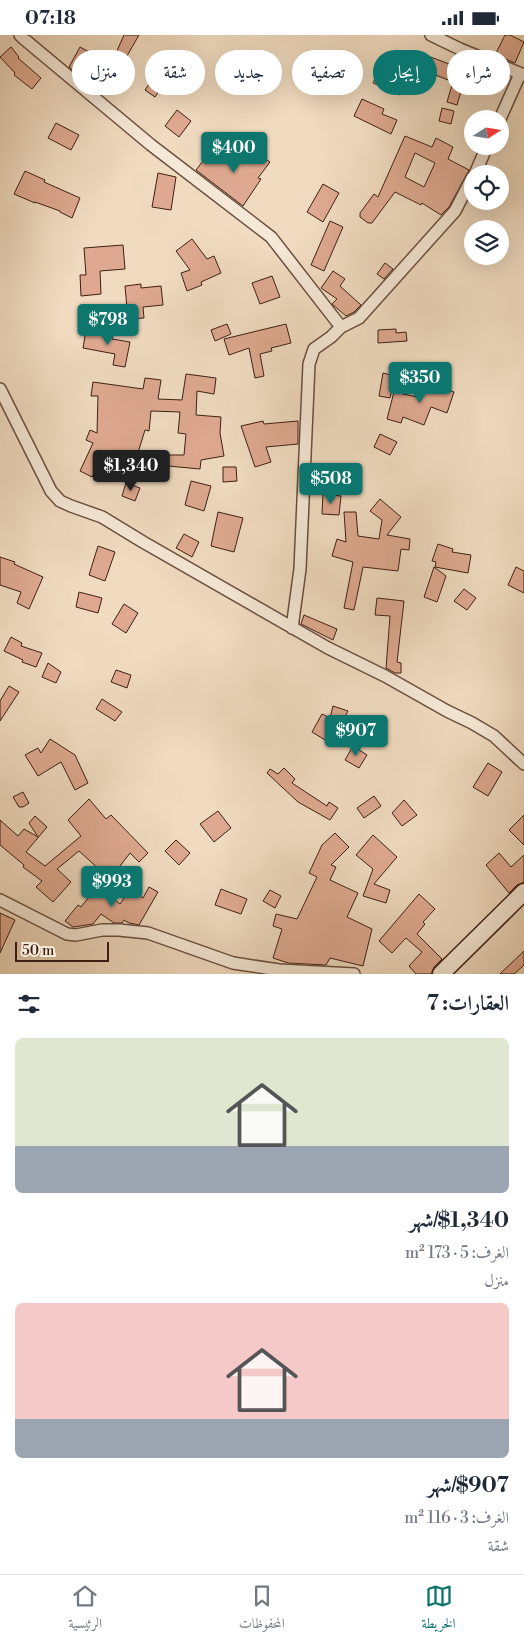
<!DOCTYPE html>
<html lang="ar">
<head>
<meta charset="utf-8">
<style>
  body { margin:0; font-family:"Libre Bodoni",Amiri,serif; background:#f6f6f7; color:#1f2937; direction:rtl; height:100vh; display:flex; flex-direction:column; font-size:19px; white-space:nowrap }
  * { box-sizing:border-box; margin:0 }
  p { font-size:16px; color:#747a83 }
  .icon { flex:none; width:28px; height:28px; fill:none; stroke:currentColor; stroke-width:2; stroke-linecap:round; stroke-linejoin:round }
  .map { position:relative; height:939px; overflow:hidden; direction:ltr }
  .details { display:flex; flex-direction:column; background:#fff; flex:1 }
  .details>* { flex:none }
  .hud { position:absolute; left:15px; top:15px; width:495px; height:45px; direction:rtl; display:flex; gap:10px }
  .needle { width:32px; rotate:78deg }
  .fabs { position:absolute; left:464px; top:75px; display:grid; gap:10px }
  .fabs a { display:grid; place-items:center; width:45px; height:45px; border-radius:50%; background:#fff; box-shadow:0 5px 20px #0002; font-size:25px }
  .scale { position:absolute; left:15px; bottom:12px; width:94px; box-sizing:border-box; padding-left:5px; border:2px solid #3e1f13; border-top:0; font-size:14px; line-height:18px; white-space:nowrap; color:#3e1f13; -webkit-text-stroke:4px #f5e8d6; paint-order:stroke }
  .price { position:absolute; translate:-50% -42px; padding:0 11px; border-radius:5px; background:#0f766e; color:#fff; font-size:16px; line-height:32px; filter:drop-shadow(0 1px 2px #0008) }
  .price::after { content:''; position:absolute; left:50%; top:30px; width:15px; height:11px; margin-left:-8px; background:inherit; clip-path:polygon(0 0,100% 0,50% 100%) }
  .price.on { background:#222; color:#fff }
  ul { padding:0; list-style:none }
  li { display:grid; align-content:center; gap:10px; height:265px; padding:0 15px }
  li span { display:grid; place-items:center; height:155px; border-radius:8px; color:#555 }
  li>.icon { margin-inline-start:auto }
  span .icon { width:90px; height:90px; fill:#fffc; stroke-width:1 }
  li b { font-size:21px }
  h2 { display:flex; justify-content:space-between; align-items:center; height:60px; padding:0 15px; font-size:21px }
  .pill { padding:0 18px; border-radius:22px; background:#fff; box-shadow:0 5px 20px #0002; font-size:18px; line-height:45px }
  .pill.on { background:#0f766e; color:#fff }
  .status { display:flex; justify-content:space-between; align-items:center; height:35px; padding:0 25px; background:#fff; direction:ltr }
  .status svg { height:14px; fill:currentColor }
  .tab-bar { display:flex; justify-content:space-around; align-items:center; height:70px; border-top:1px solid #e0e1e3; background:#fff; font-size:14px; color:#747a83 }
  .tab-bar a { display:grid; justify-items:center; gap:2px }
  .tab-bar .on { color:#0f766e }
  .map>svg:first-child { display:block }
</style>
</head>
<body>
<div class="status"><b>07:18</b><svg viewBox="0 0 49 12"><path d="M0 12V9h3v3zM5 12V6h3v6zM10 12V3h3v9zM15 12V0h3v12zM26 1h20v11H26zM47 4h2v5h-2z"/></svg></div>
<div class="map">
<svg width="524" height="939" viewBox="0 0 524 939">
  <rect width="100%" height="100%" fill="#f0dbc0"/>
  <filter id="stains"><feTurbulence type="fractalNoise" baseFrequency=".004" numOctaves="4"/><feColorMatrix values="0 0 0 0 .2 0 0 0 0 .09 0 0 0 0 .02 0 0 0 .5 -.17"/></filter>
  <radialGradient id="worn" r=".72"><stop offset=".6" stop-color="#630" stop-opacity="0"/><stop offset="1" stop-color="#630" stop-opacity=".3"/></radialGradient>
  <!-- building -->
  <path fill="#dea990" stroke="#3e1f13" fill-rule="evenodd" d="M 124,0 L 139,0 L 108,54 L 87,43 L 86,45 L 81,42 L 69,32 L 80,12 L 111,29 Z
    M 505,0 L 510,0 L 524,7 L 515,28 L 495,20 Z
    M 11,12 L 19,22 L 18,23 L 41,43 L 32,54 L 14,40 L 15,38 L 0,22 Z
    M 425,20 L 452,30 L 456,22 L 467,27 L 456,48 L 420,34 Z
    M 382,29 L 409,42 L 400,60 L 373,48 Z
    M 153,43 L 163,50 L 155,62 L 145,55 Z
    M 452,50 L 462,53 L 457,70 L 447,67 Z
    M 362,64 L 384,74 L 382,79 L 397,85 L 391,99 L 354,81 Z
    M 442,73 L 454,76 L 451,89 L 439,86 Z
    M 177,75 L 191,86 L 179,102 L 165,91 Z
    M 56,88 L 79,100 L 71,115 L 48,103 Z
    M 405,101 L 432,112 L 436,103 L 453,112 L 448,124 L 469,135 L 468,137 L 449,172 L 441,180 L 422,168 L 421,170 L 395,157 L 372,188 L 368,188 L 360,182 L 360,178 L 374,159 L 378,162 ZM 415,118 L 435,128 L 424,152 L 405,142 Z
    M 250,112 L 270,127 L 258,143 L 261,144 L 243,171 L 196,135 L 213,113 L 236,132 Z
    M 25,136 L 45,145 L 44,147 L 80,163 L 72,183 L 60,177 L 60,176 L 35,167 L 35,168 L 14,159 Z
    M 158,138 L 176,142 L 171,175 L 152,172 Z
    M 323,149 L 339,158 L 323,187 L 307,177 Z
    M 330,186 L 343,192 L 324,236 L 311,230 Z
    M 192,204 L 207,224 L 214,221 L 221,238 L 201,247 L 202,250 L 187,256 L 181,238 L 190,235 L 176,216 Z
    M 123,210 L 125,234 L 100,236 L 101,259 L 81,261 L 80,240 L 86,240 L 84,213 Z
    M 385,228 L 393,234 L 384,244 L 377,239 Z
    M 333,236 L 345,244 L 340,251 L 361,270 L 354,277 L 346,281 L 332,269 L 337,264 L 321,253 Z
    M 272,241 L 280,262 L 260,269 L 252,248 Z
    M 141,249 L 141,253 L 161,251 L 163,270 L 143,272 L 144,283 L 128,284 L 125,251 Z
    M 227,289 L 231,299 L 215,306 L 211,295 Z
    M 286,289 L 291,308 L 271,313 L 272,316 L 260,319 L 264,341 L 255,343 L 249,313 L 229,320 L 224,304 Z
    M 396,294 L 396,298 L 406,297 L 407,306 L 378,308 L 378,295 Z
    M 86,295 L 113,300 L 112,304 L 130,307 L 125,332 L 113,330 L 115,319 L 83,313 Z
    M 383,338 L 395,341 L 390,363 L 379,361 Z
    M 186,339 L 216,343 L 214,359 L 197,356 L 196,380 L 221,382 L 220,398 L 224,421 L 201,425 L 200,434 L 168,431 L 169,420 L 184,420 L 186,399 L 178,398 L 180,377 L 151,376 L 149,396 L 145,395 L 137,421 L 129,419 L 123,443 L 95,436 L 92,442 L 80,436 L 93,408 L 86,405 L 90,395 L 97,398 L 98,361 L 91,361 L 93,347 L 143,354 L 145,343 L 161,345 L 158,364 L 182,365 Z
    M 427,347 L 454,357 L 447,378 L 431,372 L 424,390 L 403,382 L 401,388 L 387,384 L 394,357 L 422,363 Z
    M 263,386 L 264,389 L 298,386 L 298,409 L 266,412 L 271,427 L 255,432 L 241,391 Z
    M 380,399 L 397,407 L 390,420 L 374,412 Z
    M 223,432 L 236,432 L 237,446 L 223,447 Z
    M 191,446 L 211,451 L 204,476 L 185,470 Z
    M 126,448 L 140,453 L 135,466 L 122,461 Z
    M 323,459 L 341,461 L 339,480 L 322,479 Z
    M 380,464 L 401,482 L 387,500 L 410,504 L 409,515 L 401,514 L 398,536 L 363,532 L 354,575 L 344,573 L 353,527 L 332,521 L 337,504 L 346,507 L 344,477 L 356,477 L 358,501 L 379,504 L 382,485 L 370,476 Z
    M 218,477 L 243,483 L 234,517 L 211,511 Z
    M 184,499 L 199,507 L 192,522 L 176,513 Z
    M 438,509 L 453,514 L 452,517 L 471,520 L 468,538 L 435,532 L 436,527 L 432,526 Z
    M 98,511 L 115,517 L 105,546 L 89,540 Z
    M 0,522 L 15,527 L 14,529 L 43,542 L 29,574 L 17,568 L 21,557 L 0,550 Z
    M 434,532 L 446,541 L 437,567 L 424,562 Z
    M 516,532 L 524,536 L 524,558 L 508,550 Z
    M 464,554 L 476,563 L 467,575 L 454,566 Z
    M 79,557 L 102,563 L 98,578 L 76,572 Z
    M 377,563 L 404,566 L 397,627 L 401,628 L 401,638 L 395,638 L 386,633 L 390,581 L 375,580 Z
    M 124,569 L 138,578 L 126,598 L 112,589 Z
    M 304,580 L 337,594 L 333,605 L 301,589 Z
    M 11,602 L 22,608 L 21,611 L 42,618 L 36,632 L 22,627 L 23,625 L 4,616 Z
    M 48,628 L 61,637 L 56,648 L 42,642 Z
    M 116,635 L 131,640 L 127,653 L 111,647 Z
    M 9,651 L 19,657 L 0,686 L 0,666 Z
    M 102,664 L 122,677 L 115,686 L 96,674 Z
    M 333,671 L 348,676 L 330,708 L 312,697 L 322,679 L 330,683 Z
    M 50,704 L 75,720 L 88,748 L 75,755 L 61,727 L 38,741 L 25,720 L 38,713 L 41,718 Z
    M 353,711 L 367,720 L 359,733 L 345,725 Z
    M 488,728 L 502,737 L 488,761 L 473,752 Z
    M 284,733 L 295,744 L 292,748 L 327,771 L 329,767 L 338,773 L 330,785 L 298,767 L 267,738 L 270,734 L 278,739 Z
    M 23,757 L 29,768 L 23,772 L 19,772 L 13,762 Z
    M 374,761 L 381,771 L 364,783 L 357,773 Z
    M 89,764 L 106,784 L 111,780 L 148,818 L 139,827 L 130,818 L 108,847 L 98,839 L 101,836 L 79,816 L 57,834 L 71,847 L 53,867 L 36,852 L 42,846 L 23,832 L 24,830 L 0,810 L 0,785 L 18,801 L 24,794 L 38,802 L 29,788 L 35,781 L 47,792 L 26,817 L 45,831 L 81,801 L 68,785 Z
    M 404,765 L 417,780 L 402,791 L 392,778 Z
    M 218,776 L 231,793 L 214,807 L 200,789 Z
    M 524,780 L 524,810 L 509,795 Z
    M 335,798 L 349,812 L 331,830 L 336,832 L 330,845 L 358,858 L 347,882 L 372,894 L 363,931 L 330,923 L 326,930 L 288,928 L 273,923 L 282,894 L 273,891 L 276,879 L 297,884 L 317,842 L 309,838 L 322,810 Z
    M 373,800 L 397,822 L 374,849 L 390,855 L 386,868 L 363,861 L 373,834 L 356,820 Z
    M 176,805 L 190,818 L 179,830 L 165,816 Z
    M 499,818 L 511,832 L 524,820 L 524,847 L 517,850 L 509,858 L 486,830 Z
    M 98,851 L 120,869 L 130,855 L 143,863 L 149,852 L 158,857 L 139,890 L 129,888 L 124,885 L 122,888 L 114,888 L 101,879 L 93,889 L 73,892 L 65,886 L 78,870 L 81,872 Z
    M 221,854 L 247,864 L 241,879 L 215,870 Z
    M 270,855 L 281,861 L 275,873 L 263,866 Z
    M 419,859 L 435,874 L 423,887 L 425,889 L 417,899 L 442,924 L 434,932 L 431,939 L 416,939 L 409,931 L 422,917 L 406,903 L 392,918 L 379,906 Z
    M 0,878 L 15,885 L 0,918 Z
    M 524,916 L 524,930 L 514,939 L 500,939 Z"/>
  <g fill="none" stroke-linecap="round" stroke-linejoin="round">
    <defs>
      <path id="street" d="M 20,0 L 24,4 L 151,110 L 271,202 L 341,292
        M 431,0 L 460,14 L 524,40
        M 500,84 L 520,39
        M 475,139 L 487,111
        M 0,354 L 51,456 L 60,466 L 71,471 L 102,482 L 143,507 L 328,613 L 385,641 L 447,676 L 472,688 L 494,701 L 524,729
        M 292,593 L 300,534 L 309,329 L 314,314 L 331,302 L 341,292 L 359,283 L 455,176 L 472,143
        M 0,865 L 67,899 L 76,900 L 102,895 L 119,895 L 148,898 L 233,928 L 279,935 L 354,939"/>
      <path id="secondary" d="M 441,939 L 524,857"/>
    </defs>
    <!-- street casing -->
    <use href="#street" stroke="#6a4e3e" stroke-width="14"/>
    <!-- secondary casing -->
    <use href="#secondary" stroke="#3e1f13" stroke-width="19"/>
    <!-- street -->
    <use href="#street" stroke="#f5e8d6" stroke-width="11"/>
    <!-- secondary -->
    <use href="#secondary" stroke="#f5e8d6" stroke-width="16"/>
  </g>
  <rect width="100%" height="100%" filter="url(#stains)"/>
  <rect width="100%" height="100%" fill="url(#worn)"/>
</svg>
<div class="fabs">
<a><svg class="needle" viewBox="-14 -14 28 28"><path d="M0-13l5 13h-10z" fill="#e53935"/><path d="M0 13l5-13h-10z" fill="#747a83"/></svg></a>
<a><svg class="icon" aria-label="locate" viewBox="0 0 24 24"><circle cx="12" cy="12" r="6"/><path d="M12 2v4M12 18v4M2 12h4M18 12h4"/></svg></a>
<a><svg class="icon" aria-label="layers" viewBox="0 0 24 24"><path d="M12 4l9 5-9 5-9-5zM3 14l9 5 9-5"/></svg></a>
</div>
<div class="scale">50 m</div>
<b class="price" style="left:234px;top:139px">$400</b>
<b class="price" style="left:108px;top:311px">$798</b>
<b class="price" style="left:420px;top:369px">$350</b>
<b class="price on" style="left:131px;top:457px">$1,340</b>
<b class="price" style="left:331px;top:470px">$508</b>
<b class="price" style="left:356px;top:722px">$907</b>
<b class="price" style="left:112px;top:873px">$993</b>
<div class="hud">
<a class="pill">شراء</a>
<a class="pill on">إيجار</a>
<a class="pill">تصفية</a>
<a class="pill">جديد</a>
<a class="pill">شقة</a>
<a class="pill">منزل</a>
</div>
</div>
<section class="details">
<h2>العقارات: 7<svg class="icon" aria-label="filters" viewBox="0 0 24 24"><path d="M4 7h16M4 17h16"/><circle cx="9" cy="7" r="2"/><circle cx="15" cy="17" r="2"/></svg></h2>
<ul>
<li><span style="background:linear-gradient(#dfe7d0 70%,#9aa5b1 0)"><svg class="icon" aria-label="home" viewBox="0 0 24 24"><path d="M3 11l9-7 9 7M6 9v11h12V9"/></svg></span><div><b>$1,340/شهر</b><p>الغرف: 5 · 173 m²</p><p>منزل</p></div></li>
<li><span style="background:linear-gradient(#f6c9c9 75%,#9aa5b1 0)"><svg class="icon" aria-label="home" viewBox="0 0 24 24"><path d="M3 11l9-7 9 7M6 9v11h12V9"/></svg></span><div><b>$907/شهر</b><p>الغرف: 3 · 116 m²</p><p>شقة</p></div></li>
</ul>
</section>
<nav class="tab-bar">
<a class="on"><svg class="icon" aria-label="map" viewBox="0 0 24 24"><path d="M3 6l6-2 6 2 6-2v14l-6 2-6-2-6 2zM9 4v14M15 6v14"/></svg>الخريطة</a>
<a><svg class="icon" aria-label="saved" viewBox="0 0 24 24"><path d="M7 4h10v16l-5-4-5 4z"/></svg>المحفوظات</a>
<a><svg class="icon" aria-label="home" viewBox="0 0 24 24"><path d="M3 11l9-7 9 7M6 9v11h12V9"/></svg>الرئيسية</a>
</nav>
</body>
</html>
